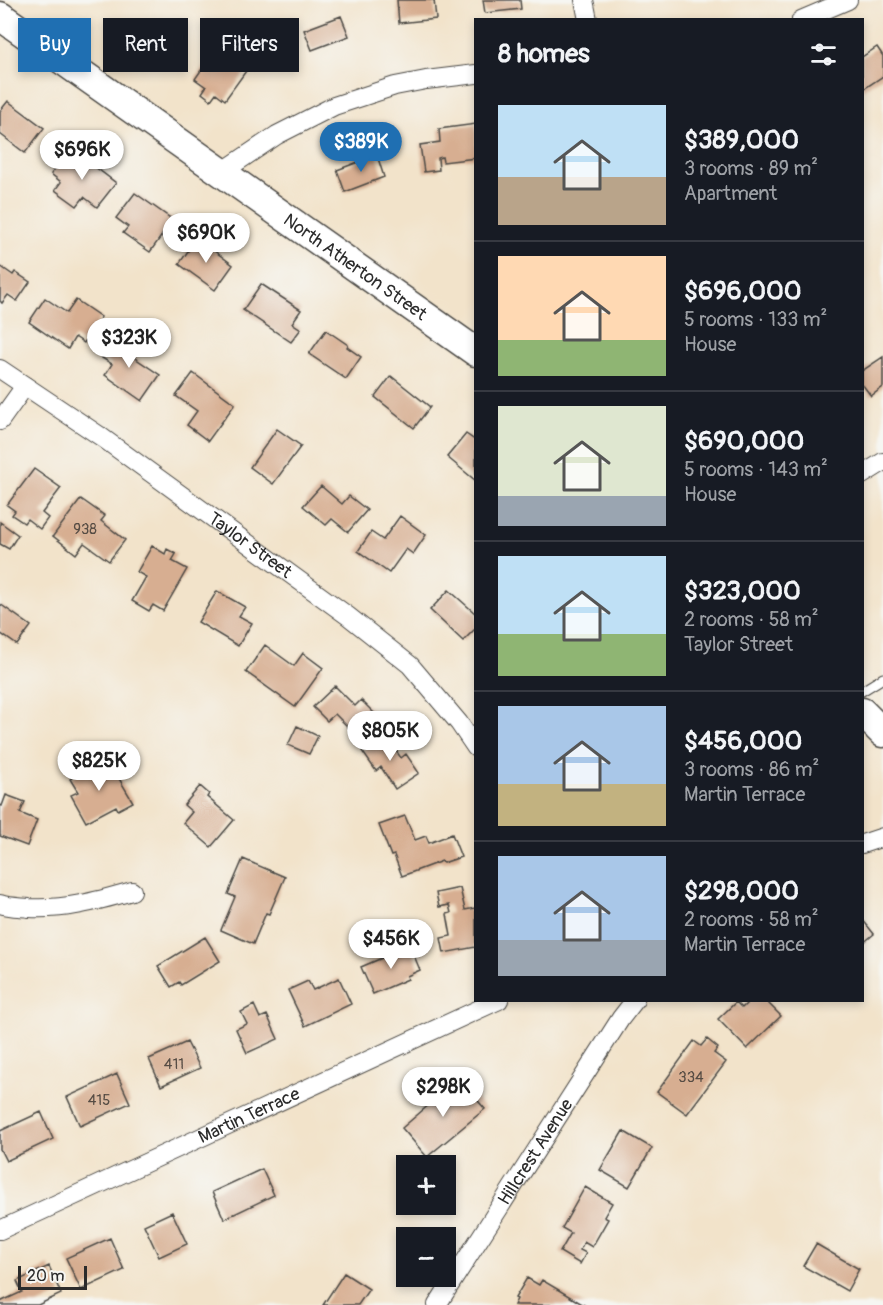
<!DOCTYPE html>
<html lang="en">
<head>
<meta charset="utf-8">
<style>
  body { margin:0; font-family:Pangolin,sans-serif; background:#242831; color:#f1f3f6; height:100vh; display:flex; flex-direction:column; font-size:22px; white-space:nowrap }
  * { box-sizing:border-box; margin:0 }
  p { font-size:20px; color:#9ea1a6 }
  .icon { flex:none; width:33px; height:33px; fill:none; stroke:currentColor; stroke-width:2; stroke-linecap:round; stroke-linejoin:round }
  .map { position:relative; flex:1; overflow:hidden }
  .side { position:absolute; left:474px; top:18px; width:390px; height:984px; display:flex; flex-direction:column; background:#171b24; border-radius:0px; box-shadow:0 3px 9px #0003 }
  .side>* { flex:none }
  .guide { position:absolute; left:18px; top:18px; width:366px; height:54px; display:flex; gap:12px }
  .buttons { position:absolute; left:396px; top:1155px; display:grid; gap:12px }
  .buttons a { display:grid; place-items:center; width:60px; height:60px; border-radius:0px; background:#171b24; box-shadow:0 3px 9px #0003; font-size:30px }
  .scale { position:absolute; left:18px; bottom:15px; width:69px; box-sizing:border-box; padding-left:6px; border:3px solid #2b2b2b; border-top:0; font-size:16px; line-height:21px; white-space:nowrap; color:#2b2b2b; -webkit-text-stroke:4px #f6f6f2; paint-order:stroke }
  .price { position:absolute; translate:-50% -51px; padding:0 14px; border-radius:21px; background:#fff; color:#222; font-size:20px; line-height:39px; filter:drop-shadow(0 2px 3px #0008) }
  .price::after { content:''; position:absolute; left:50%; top:36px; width:18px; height:14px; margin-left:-9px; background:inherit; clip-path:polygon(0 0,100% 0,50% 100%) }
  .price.current { background:#1f6fb2; color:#fff }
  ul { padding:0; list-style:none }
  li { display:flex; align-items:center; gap:18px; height:150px; padding:0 24px }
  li+li { border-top:2px solid #363941 }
  li span { display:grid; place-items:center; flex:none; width:168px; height:120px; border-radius:0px; color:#555 }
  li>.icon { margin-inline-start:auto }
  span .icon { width:72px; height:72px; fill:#fffc; stroke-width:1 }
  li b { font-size:26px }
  h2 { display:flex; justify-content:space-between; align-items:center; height:72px; padding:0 24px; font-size:26px }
  .tag { padding:0 21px; border-radius:0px; background:#171b24; box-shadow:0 3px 9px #0003; font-size:21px; line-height:54px }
  .tag.current { background:#1f6fb2; color:#fff }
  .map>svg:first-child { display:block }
</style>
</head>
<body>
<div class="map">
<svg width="883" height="1305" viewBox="0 0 883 1305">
  <rect width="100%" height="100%" fill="#f6f6f2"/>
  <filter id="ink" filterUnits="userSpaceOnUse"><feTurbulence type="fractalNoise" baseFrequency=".0167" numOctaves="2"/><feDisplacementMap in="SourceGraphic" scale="12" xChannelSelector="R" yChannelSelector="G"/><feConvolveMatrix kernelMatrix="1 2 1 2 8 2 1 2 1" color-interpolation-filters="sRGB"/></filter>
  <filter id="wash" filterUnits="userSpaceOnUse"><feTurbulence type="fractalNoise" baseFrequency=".008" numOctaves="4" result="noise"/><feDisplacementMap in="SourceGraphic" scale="24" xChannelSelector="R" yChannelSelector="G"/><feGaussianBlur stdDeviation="1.35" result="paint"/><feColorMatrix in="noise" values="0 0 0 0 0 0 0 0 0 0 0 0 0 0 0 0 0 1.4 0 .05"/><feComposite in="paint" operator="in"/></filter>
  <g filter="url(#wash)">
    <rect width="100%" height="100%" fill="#f2e3ca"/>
    <g id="blocks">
      <!-- building -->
      <path fill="#d7ae91" d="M 397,0 L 434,0 L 436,19 L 399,23 Z
        M 483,0 L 520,0 L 521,9 L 485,13 Z
        M 341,16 L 349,36 L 312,50 L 304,30 Z
        M 153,25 L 161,31 L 165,26 L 177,35 L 173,40 L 181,46 L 169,63 L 140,42 Z
        M 877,47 L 883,56 L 883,76 L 862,90 L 862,57 Z
        M 220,49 L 234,59 L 232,61 L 246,71 L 225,100 L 216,93 L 211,100 L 202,93 L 206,87 L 195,79 L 215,50 L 218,52 Z
        M 8,101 L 44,128 L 25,153 L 0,134 L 0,111 Z
        M 476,124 L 476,158 L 443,162 L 442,157 L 438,158 L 439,170 L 424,172 L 420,145 L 440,142 L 439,129 Z
        M 67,153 L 78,162 L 82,157 L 116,183 L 97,207 L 84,197 L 77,206 L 55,190 L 61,182 L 51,174 Z
        M 377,155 L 384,177 L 345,192 L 337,170 Z
        M 135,193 L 173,220 L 150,252 L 123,233 L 128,227 L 116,218 Z
        M 197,238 L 233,265 L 215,290 L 179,264 Z
        M 0,266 L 13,275 L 15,272 L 30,282 L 17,301 L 8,295 L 2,303 L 0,301 Z
        M 261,284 L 301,310 L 292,323 L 301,329 L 291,342 L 243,310 Z
        M 45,298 L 67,313 L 76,300 L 101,317 L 84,343 L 75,337 L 68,349 L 29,322 Z
        M 326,330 L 348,345 L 347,347 L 361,357 L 346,379 L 309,354 Z
        M 121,331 L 131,338 L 123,350 L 160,375 L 142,401 L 105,375 L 112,364 L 102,358 Z
        M 883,357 L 883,387 L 871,396 L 862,384 L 862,371 Z
        M 193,373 L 235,404 L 208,441 L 187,425 L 197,411 L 176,396 Z
        M 391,376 L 430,407 L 414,428 L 375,397 Z
        M 277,429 L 301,446 L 273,484 L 250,467 Z
        M 466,434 L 476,441 L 476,481 L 447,457 Z
        M 34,469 L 61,488 L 42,513 L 48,518 L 40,529 L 27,519 L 24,523 L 12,515 L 15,511 L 7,505 Z
        M 321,486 L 342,504 L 349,496 L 367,510 L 348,532 L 332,519 L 326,525 L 303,506 Z
        M 81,499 L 105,516 L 101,521 L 125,540 L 109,561 L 84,543 L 76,554 L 53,536 Z
        M 400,516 L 426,535 L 413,554 L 406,549 L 389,573 L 358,551 L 371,532 L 383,540 Z
        M 0,522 L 18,535 L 9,549 L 0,544 Z
        M 152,546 L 165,554 L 167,549 L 176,554 L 172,561 L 187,569 L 163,611 L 153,605 L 149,611 L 132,601 L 146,577 L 137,572 Z
        M 449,590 L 476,614 L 476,628 L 463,641 L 430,610 Z
        M 217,591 L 245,607 L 239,616 L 252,623 L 238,646 L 198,622 Z
        M 0,604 L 31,626 L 17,645 L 0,633 Z
        M 265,645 L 294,666 L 303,653 L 323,668 L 295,707 L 246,672 Z
        M 335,686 L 355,706 L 361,700 L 377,716 L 357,736 L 335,714 L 327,721 L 313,707 Z
        M 297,726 L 318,736 L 309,754 L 288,745 Z
        M 385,735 L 401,758 L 406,754 L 419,773 L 395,789 L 381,767 L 376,771 L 362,751 Z
        M 93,765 L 97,773 L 111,765 L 133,802 L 118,810 L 116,806 L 86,822 L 71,795 L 78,792 L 70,779 Z
        M 200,786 L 209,794 L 207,797 L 234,820 L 211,847 L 183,823 L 192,812 L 184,805 Z
        M 6,795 L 25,802 L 20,813 L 37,820 L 27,846 L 0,836 L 0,805 L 2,806 Z
        M 405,816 L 415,840 L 426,836 L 429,843 L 452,834 L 461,857 L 443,863 L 442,861 L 402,876 L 394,855 L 391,856 L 379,825 Z
        M 243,859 L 285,877 L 269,914 L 266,913 L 253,944 L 221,930 L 235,897 L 228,894 Z
        M 460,888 L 465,910 L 476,908 L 476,947 L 444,953 L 441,938 L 451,936 L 447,914 L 451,913 L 449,905 L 439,907 L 436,893 Z
        M 862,919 L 874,934 L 862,944 Z
        M 205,937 L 220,961 L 181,985 L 179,982 L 171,987 L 158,966 Z
        M 410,946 L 420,970 L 407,976 L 408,979 L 373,994 L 361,967 Z
        M 339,978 L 351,1004 L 305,1026 L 288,990 L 308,981 L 313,990 Z
        M 750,1000 L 765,1000 L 781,1016 L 747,1049 L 718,1019 L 736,1002 L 742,1008 Z
        M 254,1005 L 260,1018 L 267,1015 L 278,1039 L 247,1053 L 236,1029 L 247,1024 L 241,1012 Z
        M 707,1039 L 718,1048 L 714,1053 L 726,1062 L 687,1114 L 657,1092 L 694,1041 L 701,1046 Z
        M 187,1042 L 200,1068 L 161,1086 L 149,1059 Z
        M 117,1074 L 130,1103 L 80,1126 L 67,1097 Z
        M 459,1079 L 485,1109 L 427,1157 L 402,1128 Z
        M 41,1112 L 53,1139 L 6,1161 L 0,1149 L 0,1131 Z
        M 623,1131 L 652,1148 L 629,1187 L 600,1170 Z
        M 262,1169 L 274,1195 L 224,1219 L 212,1192 Z
        M 585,1187 L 612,1203 L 604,1217 L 608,1219 L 592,1247 L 584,1242 L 580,1250 L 586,1253 L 580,1264 L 560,1252 L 571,1233 L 562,1228 Z
        M 172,1212 L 187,1244 L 159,1257 L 144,1225 Z
        M 110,1238 L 124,1270 L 81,1290 L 66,1258 Z
        M 816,1244 L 859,1269 L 847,1291 L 803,1266 Z
        M 49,1266 L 61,1294 L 38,1305 L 1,1305 L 0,1302 L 22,1292 L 17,1281 Z
        M 344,1273 L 369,1289 L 358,1305 L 323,1305 Z
        M 527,1278 L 539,1285 L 542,1280 L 584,1305 L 514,1305 L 517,1299 L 515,1298 Z"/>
    </g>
  </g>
  <g filter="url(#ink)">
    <use href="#blocks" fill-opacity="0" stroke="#494743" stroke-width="1.5"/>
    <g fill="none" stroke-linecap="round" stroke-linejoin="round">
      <defs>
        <path id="lane" d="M 862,691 L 883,678"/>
        <g id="street">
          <path d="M 584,0 L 588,20"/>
          <path d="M 801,20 L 848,0"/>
          <path d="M 222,172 L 277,135 L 334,106 L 395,86 L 426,80 L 476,74"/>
          <path id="s1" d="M 0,369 L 100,436 L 348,616 L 410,665 L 459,723 L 476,748"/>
          <path d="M 0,421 L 25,386"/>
          <path d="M 862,475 L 883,462"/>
          <path d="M 862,844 L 883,837"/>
          <path d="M 0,904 C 9,907 19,907 29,908 C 66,910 97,901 132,891"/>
          <path id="s2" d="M 0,1230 L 499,1000"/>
          <path id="s3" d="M 437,1305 L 621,1018 L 635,1000"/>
        </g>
        <g id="primary">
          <path id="s4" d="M 0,16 L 476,352"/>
          <path d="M 862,712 L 883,733"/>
        </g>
      </defs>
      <!-- lane casing -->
      <use href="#lane" stroke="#494743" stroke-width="11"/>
      <!-- street casing -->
      <use href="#street" stroke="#494743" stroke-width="20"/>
      <!-- primary casing -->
      <use href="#primary" stroke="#494743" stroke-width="31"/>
      <!-- lane -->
      <use href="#lane" stroke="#fff" stroke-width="9"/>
      <!-- street -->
      <use href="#street" stroke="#fff" stroke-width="18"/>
      <!-- primary -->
      <use href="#primary" stroke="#fff" stroke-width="28"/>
    </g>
  </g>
  <g text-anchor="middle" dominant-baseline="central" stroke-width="4.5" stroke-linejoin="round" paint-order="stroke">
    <!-- number labels -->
    <g font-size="15" fill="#564c44">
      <text x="85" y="529">938</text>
      <text x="174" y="1064">411</text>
      <text x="691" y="1077">334</text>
      <text x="99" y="1100">415</text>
    </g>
    <!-- street labels -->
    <g font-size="18" fill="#2b2b2b" stroke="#f6f6f2">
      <text stroke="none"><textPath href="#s4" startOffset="435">North Atherton Street</textPath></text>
      <text stroke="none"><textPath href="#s1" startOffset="306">Taylor Street</textPath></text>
      <text stroke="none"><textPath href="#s2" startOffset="274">Martin Terrace</textPath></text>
      <text stroke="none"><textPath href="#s3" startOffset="182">Hillcrest Avenue</textPath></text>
    </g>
  </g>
</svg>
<div class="buttons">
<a>+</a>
<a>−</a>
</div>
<div class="scale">20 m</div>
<b class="price current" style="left:361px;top:173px">$389K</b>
<b class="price" style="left:82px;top:181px">$696K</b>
<b class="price" style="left:206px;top:264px">$690K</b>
<b class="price" style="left:129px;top:369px">$323K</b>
<b class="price" style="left:390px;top:762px">$805K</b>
<b class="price" style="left:99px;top:792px">$825K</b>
<b class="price" style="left:391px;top:970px">$456K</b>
<b class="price" style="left:443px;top:1118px">$298K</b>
<div class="guide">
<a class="tag current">Buy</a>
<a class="tag">Rent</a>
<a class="tag">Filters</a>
</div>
<section class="side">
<h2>8 homes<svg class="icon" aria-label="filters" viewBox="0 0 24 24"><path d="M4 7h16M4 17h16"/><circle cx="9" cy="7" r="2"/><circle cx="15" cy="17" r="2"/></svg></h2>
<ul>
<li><span style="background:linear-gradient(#bfe0f5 60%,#b9a48a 0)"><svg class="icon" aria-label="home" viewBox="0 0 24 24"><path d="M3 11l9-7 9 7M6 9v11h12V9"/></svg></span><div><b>$389,000</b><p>3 rooms · 89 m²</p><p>Apartment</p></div></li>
<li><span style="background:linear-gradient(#ffd9b3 70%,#8fb573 0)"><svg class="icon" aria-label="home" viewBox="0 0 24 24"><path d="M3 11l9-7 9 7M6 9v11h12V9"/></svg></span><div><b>$696,000</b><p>5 rooms · 133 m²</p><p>House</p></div></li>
<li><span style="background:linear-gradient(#dfe7d0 75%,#9aa5b1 0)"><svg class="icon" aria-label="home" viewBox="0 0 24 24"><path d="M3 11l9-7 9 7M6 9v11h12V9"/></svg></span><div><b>$690,000</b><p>5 rooms · 143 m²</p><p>House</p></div></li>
<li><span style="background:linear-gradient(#bfe0f5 65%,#8fb573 0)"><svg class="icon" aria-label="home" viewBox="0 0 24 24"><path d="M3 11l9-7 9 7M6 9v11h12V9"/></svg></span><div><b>$323,000</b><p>2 rooms · 58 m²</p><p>Taylor Street</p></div></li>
<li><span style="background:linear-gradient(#a9c7e8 65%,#c2b280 0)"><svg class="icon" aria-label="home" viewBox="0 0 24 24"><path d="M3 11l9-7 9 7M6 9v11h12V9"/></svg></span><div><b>$456,000</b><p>3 rooms · 86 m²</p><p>Martin Terrace</p></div></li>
<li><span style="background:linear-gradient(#a9c7e8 70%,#9aa5b1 0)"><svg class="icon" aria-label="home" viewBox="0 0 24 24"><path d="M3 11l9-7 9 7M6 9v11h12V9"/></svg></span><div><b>$298,000</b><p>2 rooms · 58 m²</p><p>Martin Terrace</p></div></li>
</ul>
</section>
</div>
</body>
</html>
